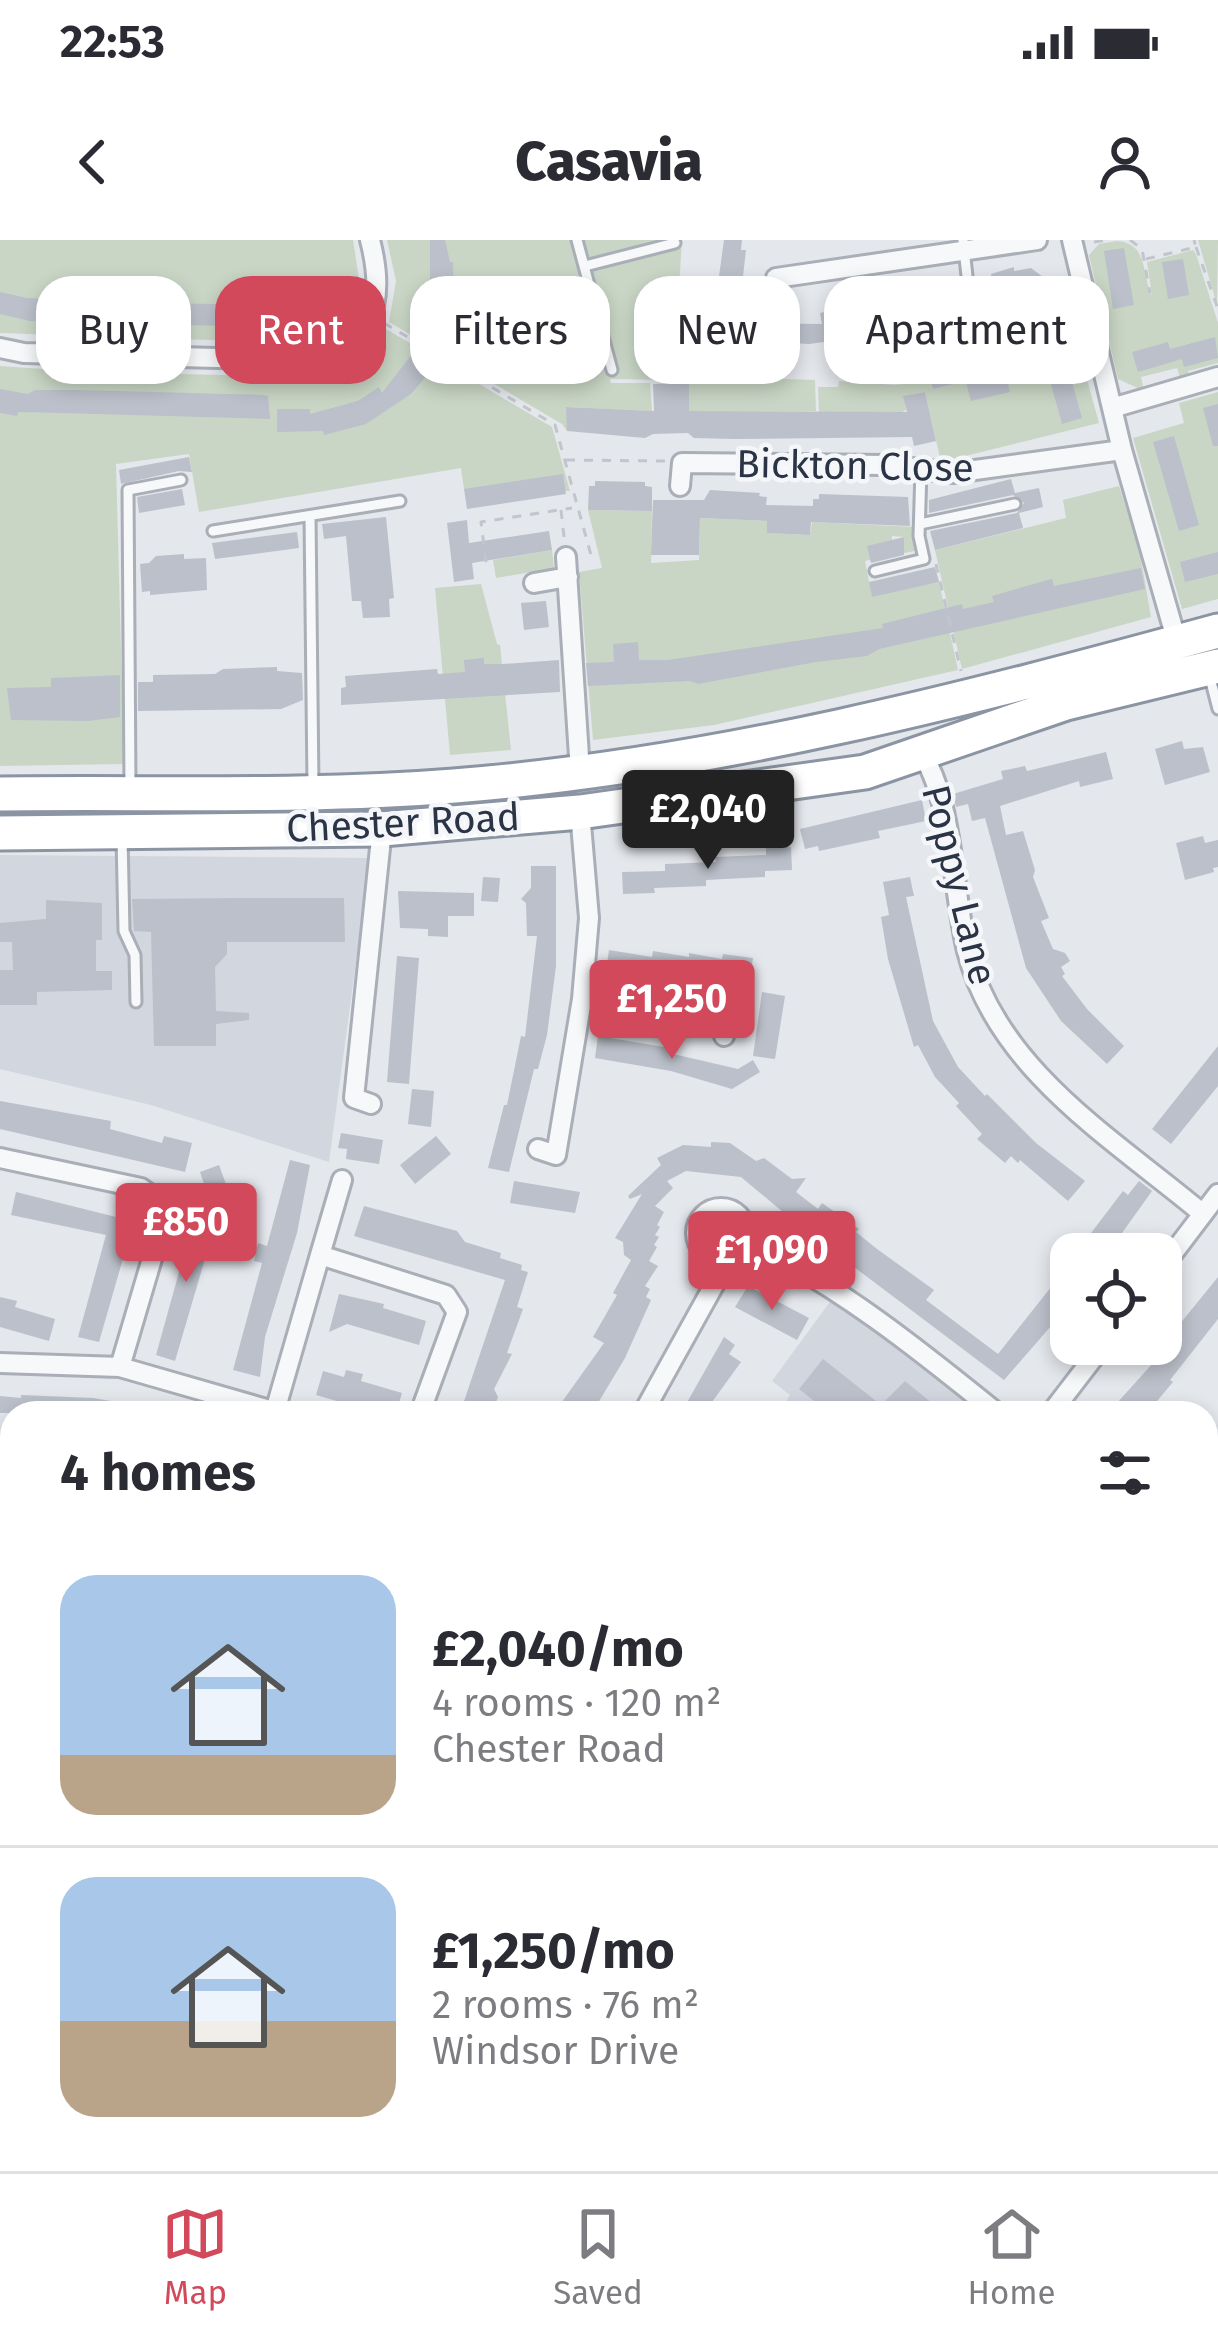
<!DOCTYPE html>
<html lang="en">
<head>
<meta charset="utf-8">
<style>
  body { margin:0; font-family:"Fira Sans",sans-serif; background:#f2f2f3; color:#2b2b33; height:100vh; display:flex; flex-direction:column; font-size:45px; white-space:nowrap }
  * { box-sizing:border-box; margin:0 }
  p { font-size:39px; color:#7c7c81 }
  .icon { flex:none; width:66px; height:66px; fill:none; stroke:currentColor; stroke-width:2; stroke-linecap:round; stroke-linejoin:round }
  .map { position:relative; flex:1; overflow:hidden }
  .sheet { position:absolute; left:0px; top:1161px; width:1218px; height:771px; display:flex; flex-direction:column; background:#fff; border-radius:36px 36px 0 0; box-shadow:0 6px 18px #0003 }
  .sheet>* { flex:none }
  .top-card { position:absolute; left:36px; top:36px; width:1146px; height:108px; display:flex; gap:24px }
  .controls { position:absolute; left:1050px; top:993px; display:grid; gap:24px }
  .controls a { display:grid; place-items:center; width:132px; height:132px; border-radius:24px; background:#fff; box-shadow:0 6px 18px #0003; font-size:60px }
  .price { position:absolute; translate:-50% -102px; padding:0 27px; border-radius:12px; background:#d1495b; color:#fff; font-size:39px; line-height:78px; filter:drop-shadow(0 3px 6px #0008) }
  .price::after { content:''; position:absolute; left:50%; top:72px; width:36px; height:27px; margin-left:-18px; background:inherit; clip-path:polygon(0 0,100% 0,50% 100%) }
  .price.active { background:#222; color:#fff }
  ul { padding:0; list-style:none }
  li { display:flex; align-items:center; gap:36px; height:300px; padding:0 60px }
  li+li { border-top:3px solid #e1e1e2 }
  li span { display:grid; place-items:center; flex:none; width:336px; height:240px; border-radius:36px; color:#555 }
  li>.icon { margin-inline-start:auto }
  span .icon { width:144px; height:144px; fill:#fffc; stroke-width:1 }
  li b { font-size:51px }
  h2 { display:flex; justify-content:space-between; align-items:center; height:144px; padding:0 60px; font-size:51px }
  .chip { padding:0 42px; border-radius:36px; background:#fff; box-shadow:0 6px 18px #0003; font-size:42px; line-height:108px }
  .chip.active { background:#d1495b; color:#fff }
  .status { display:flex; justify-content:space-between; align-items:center; height:84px; padding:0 60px; background:#fff; direction:ltr }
  .status svg { height:33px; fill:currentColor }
  header { display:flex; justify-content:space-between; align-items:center; height:156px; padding:0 60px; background:#fff; font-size:54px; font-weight:800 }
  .menu { display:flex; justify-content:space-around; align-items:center; height:168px; border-top:3px solid #e1e1e2; background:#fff; font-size:33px; color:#7c7c81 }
  .menu a { display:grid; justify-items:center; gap:6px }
  .menu .active { color:#d1495b }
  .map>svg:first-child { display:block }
</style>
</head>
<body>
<div class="status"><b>22:53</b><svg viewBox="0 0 49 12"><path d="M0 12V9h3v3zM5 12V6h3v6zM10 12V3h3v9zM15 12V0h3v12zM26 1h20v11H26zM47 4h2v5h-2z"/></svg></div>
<header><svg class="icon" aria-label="back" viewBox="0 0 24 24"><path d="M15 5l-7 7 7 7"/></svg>Casavia<svg class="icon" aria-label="person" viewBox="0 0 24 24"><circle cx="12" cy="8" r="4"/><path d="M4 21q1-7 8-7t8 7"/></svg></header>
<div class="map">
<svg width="1218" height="1931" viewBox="0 0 1218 1931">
  <rect width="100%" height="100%" fill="#e4e7ec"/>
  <!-- built -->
  <path fill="#d2d6de" d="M 0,615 L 370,618 L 329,922 L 151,865 L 0,829 Z
    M 832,1059 L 979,1173 L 780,1173 L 790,1155 L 772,1141 Z"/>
  <!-- green -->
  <path fill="#c9d6c5" d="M 0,0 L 353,0 L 360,45 L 324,93 L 304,103 L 0,93 Z
    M 387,0 L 682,0 L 673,140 L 610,139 L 611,143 L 650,143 L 652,171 L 567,167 L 567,191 L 562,184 L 389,82 L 396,41 Z
    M 1198,0 L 1218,0 L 1217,65 Z
    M 1117,1 C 1149,3 1141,35 1152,55 L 1147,22 L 1193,10 L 1196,14 L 1218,83 L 1218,123 L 1188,131 L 1189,138 L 1181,141 L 1177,128 L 1141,137 L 1144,151 L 1118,139 L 1089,15 L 1099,4 Z
    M 386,89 L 552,187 L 570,251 L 464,249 L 461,228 L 199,272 L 189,214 L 116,224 L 124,524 L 0,526 L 0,126 L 87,132 L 313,137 L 355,123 Z
    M 1075,96 L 1099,183 L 941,222 L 925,152 L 904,156 L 906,170 L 902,172 L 819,173 L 818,147 L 838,147 L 839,141 L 895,145 L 922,142 L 917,113 L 956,106 L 961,126 Z
    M 731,137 L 815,140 L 816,171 L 688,171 L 689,140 Z
    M 1218,152 L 1218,359 L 1182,369 L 1133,198 L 1184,183 L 1179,163 Z
    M 1119,246 L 1139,308 L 1151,377 L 962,429 L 935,310 L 1066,278 L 1063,260 Z
    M 588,270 L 652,271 L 651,323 L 699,320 L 700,278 L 767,281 L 768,293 L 810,295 L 812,282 L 915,287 L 915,311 L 904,313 L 904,297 L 892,296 L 892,315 L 865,321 L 872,356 L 939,342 L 958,430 L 714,485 L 593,500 L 579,332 L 602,328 Z
    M 552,310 L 554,328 L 496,338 L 493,320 Z
    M 481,344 L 497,404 L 500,405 L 511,510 L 450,515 L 435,348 Z
    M 0,1205 L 12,1205 L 12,1702 L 0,1698 Z
    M 1206,1723 L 1218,1729 L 1218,1931 L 503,1931 L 483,1920 L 1206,1920 Z"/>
  <!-- building -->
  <path fill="#bbc0ca" d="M 430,0 L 445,0 L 450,22 L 453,22 L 454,67 L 441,116 L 423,140 L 411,154 L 366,184 L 324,195 L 323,191 L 277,192 L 277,169 L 310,169 L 310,174 L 358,161 L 379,147 L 382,153 L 429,92 L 423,90 L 430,64 Z
    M 724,0 L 742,0 L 741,10 L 746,10 L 737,89 L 712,87 Z
    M 1124,8 L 1134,65 L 1113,69 L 1104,11 Z
    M 1183,19 L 1189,55 L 1168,59 L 1162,22 Z
    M 1014,27 L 1014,31 L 1031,28 L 1051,43 L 1058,73 L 1055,73 L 1056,86 L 1036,90 L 1035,85 L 1028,86 L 1024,58 L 995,62 L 991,34 Z
    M 958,39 L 961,60 L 893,71 L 895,87 L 866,91 L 867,96 L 809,104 L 775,102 L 775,107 L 749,105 L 751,83 L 822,84 L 820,73 L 900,56 L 899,48 Z
    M 319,40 L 337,54 L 314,81 L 295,69 Z
    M 0,52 L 27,58 L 106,62 L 271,65 L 270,87 L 30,81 L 0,74 Z
    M 1215,97 L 1218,118 L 1184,127 L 1182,119 L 1138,132 L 1132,112 L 1168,102 L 1170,109 Z
    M 1061,103 L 1082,178 L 1062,184 L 1041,108 Z
    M 949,111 L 957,143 L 933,149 L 925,117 Z
    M 1005,132 L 1010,152 L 971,161 L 966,142 Z
    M 689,143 L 689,171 L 907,172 L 903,156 L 925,152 L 936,201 L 914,206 L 912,197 L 735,199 L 694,198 L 688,193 L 653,194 L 645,198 L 567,191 L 566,167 L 654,171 L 653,144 Z
    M 0,149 L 28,154 L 35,150 L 77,150 L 261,155 L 268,156 L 270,179 L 61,173 L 18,172 L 17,176 L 0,173 Z
    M 1218,164 L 1218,206 L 1213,206 L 1203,168 Z
    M 1174,196 L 1199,285 L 1179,291 L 1153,202 Z
    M 189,217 L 192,232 L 179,231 L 121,244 L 119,230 Z
    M 563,234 L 566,254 L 467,269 L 464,249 Z
    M 1011,239 L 1015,253 L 1039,248 L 1043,267 L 1019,273 L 1023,288 L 935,310 L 930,291 L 1017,273 L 1024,263 L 1013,255 L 929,273 L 929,260 Z
    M 595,241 L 645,242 L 645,246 L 652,247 L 652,271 L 588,270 L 589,246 L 595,246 Z
    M 182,249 L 185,265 L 139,273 L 137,257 Z
    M 710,250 L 760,253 L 759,256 L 767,257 L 766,265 L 813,266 L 813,259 L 819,259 L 819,254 L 908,257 L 910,286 L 811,282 L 810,295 L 767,293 L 767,281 L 700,278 L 699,315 L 651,315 L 653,260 L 704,260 Z
    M 386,277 L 394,358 L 389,359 L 390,377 L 363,378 L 361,361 L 352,361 L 346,296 L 324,299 L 322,284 Z
    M 467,280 L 469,303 L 549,291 L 552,310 L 472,323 L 474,339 L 454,342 L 447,283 Z
    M 297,292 L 299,308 L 215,319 L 212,303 Z
    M 904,297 L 904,315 L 871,323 L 867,306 Z
    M 1218,312 L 1218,334 L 1185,342 L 1180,322 Z
    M 184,314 L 184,319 L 206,318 L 207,350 L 150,355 L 150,351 L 142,352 L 140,324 L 149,323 L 156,316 Z
    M 935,327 L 939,342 L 872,357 L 869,342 Z
    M 1141,328 L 1145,349 L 879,409 L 867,416 L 816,422 L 698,444 L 690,441 L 588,446 L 586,423 L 614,422 L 613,404 L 638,402 L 639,420 L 668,420 L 883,388 L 882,384 L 962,364 L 963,369 L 994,362 L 992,356 L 1037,343 L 1052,339 L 1054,346 Z
    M 546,361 L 549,387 L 524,390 L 521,363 Z
    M 484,418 L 484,424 L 503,424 L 559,420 L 560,452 L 341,465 L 341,448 L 346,447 L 345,436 L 437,429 L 438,434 L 465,432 L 464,420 Z
    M 277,427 L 277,431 L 302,433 L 303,460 L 281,469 L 138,471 L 138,442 L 153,442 L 153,435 L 215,434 L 223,429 Z
    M 120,435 L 120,477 L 88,481 L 11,480 L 7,448 L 51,447 L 51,438 Z
    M 1182,501 L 1184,509 L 1203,507 L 1210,532 L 1165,545 L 1155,509 Z
    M 1106,512 L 1113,539 L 1080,547 L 1079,541 L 1000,566 L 1006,595 L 1023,591 L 1035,630 L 1033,637 L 1049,678 L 1041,681 L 1053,709 L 1065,713 L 1070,721 L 1061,727 L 1065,734 L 1062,736 L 1087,769 L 1124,806 L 1107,824 L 1061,781 L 1026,728 L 985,578 L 972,581 L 968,564 L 956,567 L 953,554 L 1003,539 L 1001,531 L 1025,526 L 1027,531 Z
    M 922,560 L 926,581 L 878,591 L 880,598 L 819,611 L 818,606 L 805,609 L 800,589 Z
    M 1203,596 L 1205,603 L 1218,600 L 1218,627 L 1213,628 L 1214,632 L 1185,640 L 1176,603 Z
    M 791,607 L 792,630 L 765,631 L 765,637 L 706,640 L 706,646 L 654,648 L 655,653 L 623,654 L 622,632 L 665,631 L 665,624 L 716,622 L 715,617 L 766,615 L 766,608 Z
    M 531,626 L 556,626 L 556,726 L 547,795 L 538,829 L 534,829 L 509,932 L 488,928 L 504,865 L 507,865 L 521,796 L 525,797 L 537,696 L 527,696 L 526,663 L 521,659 L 531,648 Z
    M 483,637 L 500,638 L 498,662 L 481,661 Z
    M 910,637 L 914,656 L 906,657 L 933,781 L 958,827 L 985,856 L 987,854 L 1036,903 L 1085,941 L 1068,961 L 1020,920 L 1018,923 L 1011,916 L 1005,923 L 977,899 L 982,894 L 956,866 L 959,863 L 935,837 L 918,805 L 914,807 L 888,719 L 881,677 L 889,675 L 883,642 Z
    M 398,651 L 474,653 L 474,676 L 448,676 L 448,697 L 428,696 L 428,689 L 400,688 Z
    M 240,658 L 344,658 L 345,702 L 227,702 L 227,714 L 215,727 L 216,771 L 249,773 L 249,780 L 216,784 L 216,806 L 154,806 L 151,692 L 134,691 L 132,659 Z
    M 46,660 L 102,663 L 102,700 L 96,700 L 96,731 L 112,731 L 112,750 L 37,752 L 37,765 L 0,765 L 0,730 L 13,730 L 12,702 L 0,702 L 0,683 L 46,679 Z
    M 609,710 L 652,717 L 653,711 L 689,717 L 689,713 L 722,719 L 723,714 L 753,718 L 750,740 L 679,733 L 678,738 L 642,732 L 642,737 L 606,731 Z
    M 397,716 L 419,718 L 409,844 L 387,842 Z
    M 762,752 L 785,756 L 775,819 L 753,816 Z
    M 598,796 L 670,808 L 669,813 L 738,829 L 753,820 L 760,832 L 732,849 L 671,831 L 595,818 Z
    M 1218,806 L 1218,846 L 1171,904 L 1152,889 Z
    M 412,849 L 434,851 L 431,887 L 408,884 Z
    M 0,861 L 111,881 L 110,889 L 162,903 L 164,896 L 192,903 L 185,932 L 0,889 Z
    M 341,893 L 383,900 L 379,924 L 346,919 L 347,909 L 338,908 Z
    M 436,896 L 451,914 L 415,944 L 400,925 Z
    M 711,902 L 730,903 L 756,921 L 764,918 L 792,939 L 806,938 L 796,952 L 818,969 L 822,963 L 859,989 L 856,992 L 877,1009 L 934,1050 L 926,1060 L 998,1114 L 1071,1022 L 1071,1063 L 1004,1140 L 801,987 L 741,937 L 686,931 L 667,941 L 673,948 L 655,966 L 664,972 L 657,985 L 660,987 L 655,995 L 659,997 L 654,1005 L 657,1007 L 649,1021 L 658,1026 L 645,1046 L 650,1049 L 646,1057 L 651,1060 L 625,1118 L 592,1173 L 554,1173 L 604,1103 L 593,1097 L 617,1055 L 613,1053 L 631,1020 L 624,1015 L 623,1002 L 615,998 L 642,954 L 630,959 L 628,956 L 661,925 L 657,918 L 683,905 L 711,907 Z
    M 290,920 L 310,925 L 297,993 L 265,1097 L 260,1137 L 233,1130 L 262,1023 L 254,1021 L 258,1003 L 267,1006 Z
    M 219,925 L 230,955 L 210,962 L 200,932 Z
    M 514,941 L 580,952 L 575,973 L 510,963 Z
    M 1139,941 L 1152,951 L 1107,1014 L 1075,1014 L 1123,951 L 1128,955 Z
    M 16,952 L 128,980 L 120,1013 L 124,1015 L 99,1102 L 78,1097 L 106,995 L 11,975 Z
    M 364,966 L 457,991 L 465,1002 L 501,1013 L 500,1018 L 522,1025 L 521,1030 L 528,1032 L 517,1067 L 523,1069 L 507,1113 L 512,1114 L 494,1149 L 498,1157 L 492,1173 L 460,1173 L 505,1040 L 354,996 Z
    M 196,971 L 217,978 L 175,1121 L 156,1115 Z
    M 1218,1037 L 1218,1079 L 1170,1140 L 1173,1142 L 1147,1173 L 1108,1173 L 1153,1123 L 1168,1103 L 1166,1101 Z
    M 748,1046 L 809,1078 L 797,1100 L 735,1067 Z
    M 339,1054 L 384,1064 L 383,1068 L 426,1081 L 419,1105 L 347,1084 L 329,1092 Z
    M 0,1057 L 17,1061 L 15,1067 L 55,1079 L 49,1101 L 0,1087 Z
    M 724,1097 L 735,1105 L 729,1114 L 741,1122 L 712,1162 L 728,1173 L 681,1173 Z
    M 823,1119 L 881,1165 L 905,1141 L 944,1173 L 804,1173 L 814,1161 L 799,1149 Z
    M 346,1130 L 363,1134 L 361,1141 L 402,1153 L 396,1173 L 377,1173 L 316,1155 L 323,1131 L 344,1137 Z
    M 21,1155 L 93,1158 L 129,1164 L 133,1169 L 132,1173 L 0,1173 L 0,1156 L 21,1158 Z"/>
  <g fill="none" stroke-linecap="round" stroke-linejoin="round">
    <defs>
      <path id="service" d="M 577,0 L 612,130
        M 585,26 L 675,3
        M 909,90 L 972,81 L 963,0
        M 961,117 L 1090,87
        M 310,276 L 313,546
        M 920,284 L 1015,264
        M 213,291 L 400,261
        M 875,331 L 924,319 L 919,296 L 921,229
        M 1209,434 L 1218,469
        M 130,547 L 128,250 L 181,240
        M 122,597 L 124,691 L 135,715 L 136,762"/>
      <path id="minor" d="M 1072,0 L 1122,210 L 1177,402
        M 776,38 L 1037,0
        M 0,108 L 24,113 L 299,120 C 372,111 387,66 370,0
        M 1112,168 L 1218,137
        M 680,246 L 682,223 L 886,225 L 953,233 L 1122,210
        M 566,317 L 580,532
        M 534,343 L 568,337
        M 922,514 C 953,561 953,654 967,711 C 997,830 1115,900 1203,974
        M 582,759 L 725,777
        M 724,796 L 728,756
        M 371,864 L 354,858 L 382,589
        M 538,909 L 556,915 L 582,759 L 589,678 L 580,572
        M 0,918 L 141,948 L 155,958 L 164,978 L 120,1127
        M696 993a25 25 0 1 1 50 0a25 25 0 1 1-50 0Z
        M 745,1000 C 837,1044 918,1109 997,1173
        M 320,1015 L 342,940
        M 1161,1029 L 1218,954
        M 0,1123 L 120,1127 L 280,1173
        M 275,1171 L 320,1015 L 446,1055 L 457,1072 L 420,1173
        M 643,1173 L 729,1018
        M 1051,1173 L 1104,1104
        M 1206,1389 L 1218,1386
        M 1206,1590 L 1218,1596
        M 0,1803 L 12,1806
        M 371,1931 L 381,1920"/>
      <path id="trunk" d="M 0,554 C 151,552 304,558 454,546 C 717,525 965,460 1218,391
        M 0,593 L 382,589 L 580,572 L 865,532 L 1066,463 L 1218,426"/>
    </defs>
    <!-- service casing -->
    <use href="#service" stroke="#a9aeb7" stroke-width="15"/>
    <!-- minor casing -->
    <use href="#minor" stroke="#a9aeb7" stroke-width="24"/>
    <!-- trunk casing -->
    <use href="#trunk" stroke="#8b94a3" stroke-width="39"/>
    <!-- path -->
    <path stroke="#c2c5cb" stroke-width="3" stroke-dasharray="9 9" stroke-linecap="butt" d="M 1130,0 L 1142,9 L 1150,53
      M 1094,2 L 1110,0
      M 1196,7 L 1218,69
      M 1146,19 L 1196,7 L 1194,0
      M 384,83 L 555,185 L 591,315 L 586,315
      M 566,220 L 665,221
      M 561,270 L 564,297
      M 486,322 L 481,282 L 572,268
      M 936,324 L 961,431"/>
    <!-- service -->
    <use href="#service" stroke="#f7f8fa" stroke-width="9"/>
    <!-- minor -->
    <use href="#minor" stroke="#f7f8fa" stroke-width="18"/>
    <!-- trunk -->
    <use href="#trunk" stroke="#fff" stroke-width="33"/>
  </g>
  <g text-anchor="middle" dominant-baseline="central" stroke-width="9" stroke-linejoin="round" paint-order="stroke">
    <!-- street labels -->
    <g font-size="39" fill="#2b3445" stroke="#f4f6f9">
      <text transform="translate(855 226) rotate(1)">Bickton Close</text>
      <text transform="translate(403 583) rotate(-3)">Chester Road</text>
      <text transform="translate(959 645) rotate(76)">Poppy Lane</text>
    </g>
  </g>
</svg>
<div class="controls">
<a><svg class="icon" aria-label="locate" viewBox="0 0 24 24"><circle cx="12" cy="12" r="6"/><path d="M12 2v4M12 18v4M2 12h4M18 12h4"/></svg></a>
</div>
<b class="price active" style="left:708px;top:632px">£2,040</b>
<b class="price" style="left:672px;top:822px">£1,250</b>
<b class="price" style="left:186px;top:1045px">£850</b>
<b class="price" style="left:772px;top:1073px">£1,090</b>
<div class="top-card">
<a class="chip">Buy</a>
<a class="chip active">Rent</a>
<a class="chip">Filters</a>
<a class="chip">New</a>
<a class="chip">Apartment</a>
</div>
<section class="sheet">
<h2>4 homes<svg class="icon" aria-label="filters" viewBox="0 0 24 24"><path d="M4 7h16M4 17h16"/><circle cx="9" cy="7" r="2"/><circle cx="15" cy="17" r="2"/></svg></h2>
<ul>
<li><span style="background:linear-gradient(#a9c7e8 75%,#b9a48a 0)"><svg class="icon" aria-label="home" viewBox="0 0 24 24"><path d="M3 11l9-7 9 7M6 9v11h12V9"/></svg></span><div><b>£2,040/mo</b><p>4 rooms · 120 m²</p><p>Chester Road</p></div></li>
<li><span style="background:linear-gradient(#a9c7e8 60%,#b9a48a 0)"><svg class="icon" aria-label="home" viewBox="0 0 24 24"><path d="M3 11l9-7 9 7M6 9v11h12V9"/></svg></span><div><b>£1,250/mo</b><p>2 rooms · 76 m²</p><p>Windsor Drive</p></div></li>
</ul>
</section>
</div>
<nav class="menu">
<a class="active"><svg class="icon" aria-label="map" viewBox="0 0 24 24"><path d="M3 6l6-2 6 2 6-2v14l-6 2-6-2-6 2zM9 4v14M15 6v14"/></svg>Map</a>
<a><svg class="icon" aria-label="saved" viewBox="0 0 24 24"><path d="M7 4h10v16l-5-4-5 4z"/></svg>Saved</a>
<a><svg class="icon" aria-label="home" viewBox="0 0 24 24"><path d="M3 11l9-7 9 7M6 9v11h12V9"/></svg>Home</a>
</nav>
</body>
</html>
